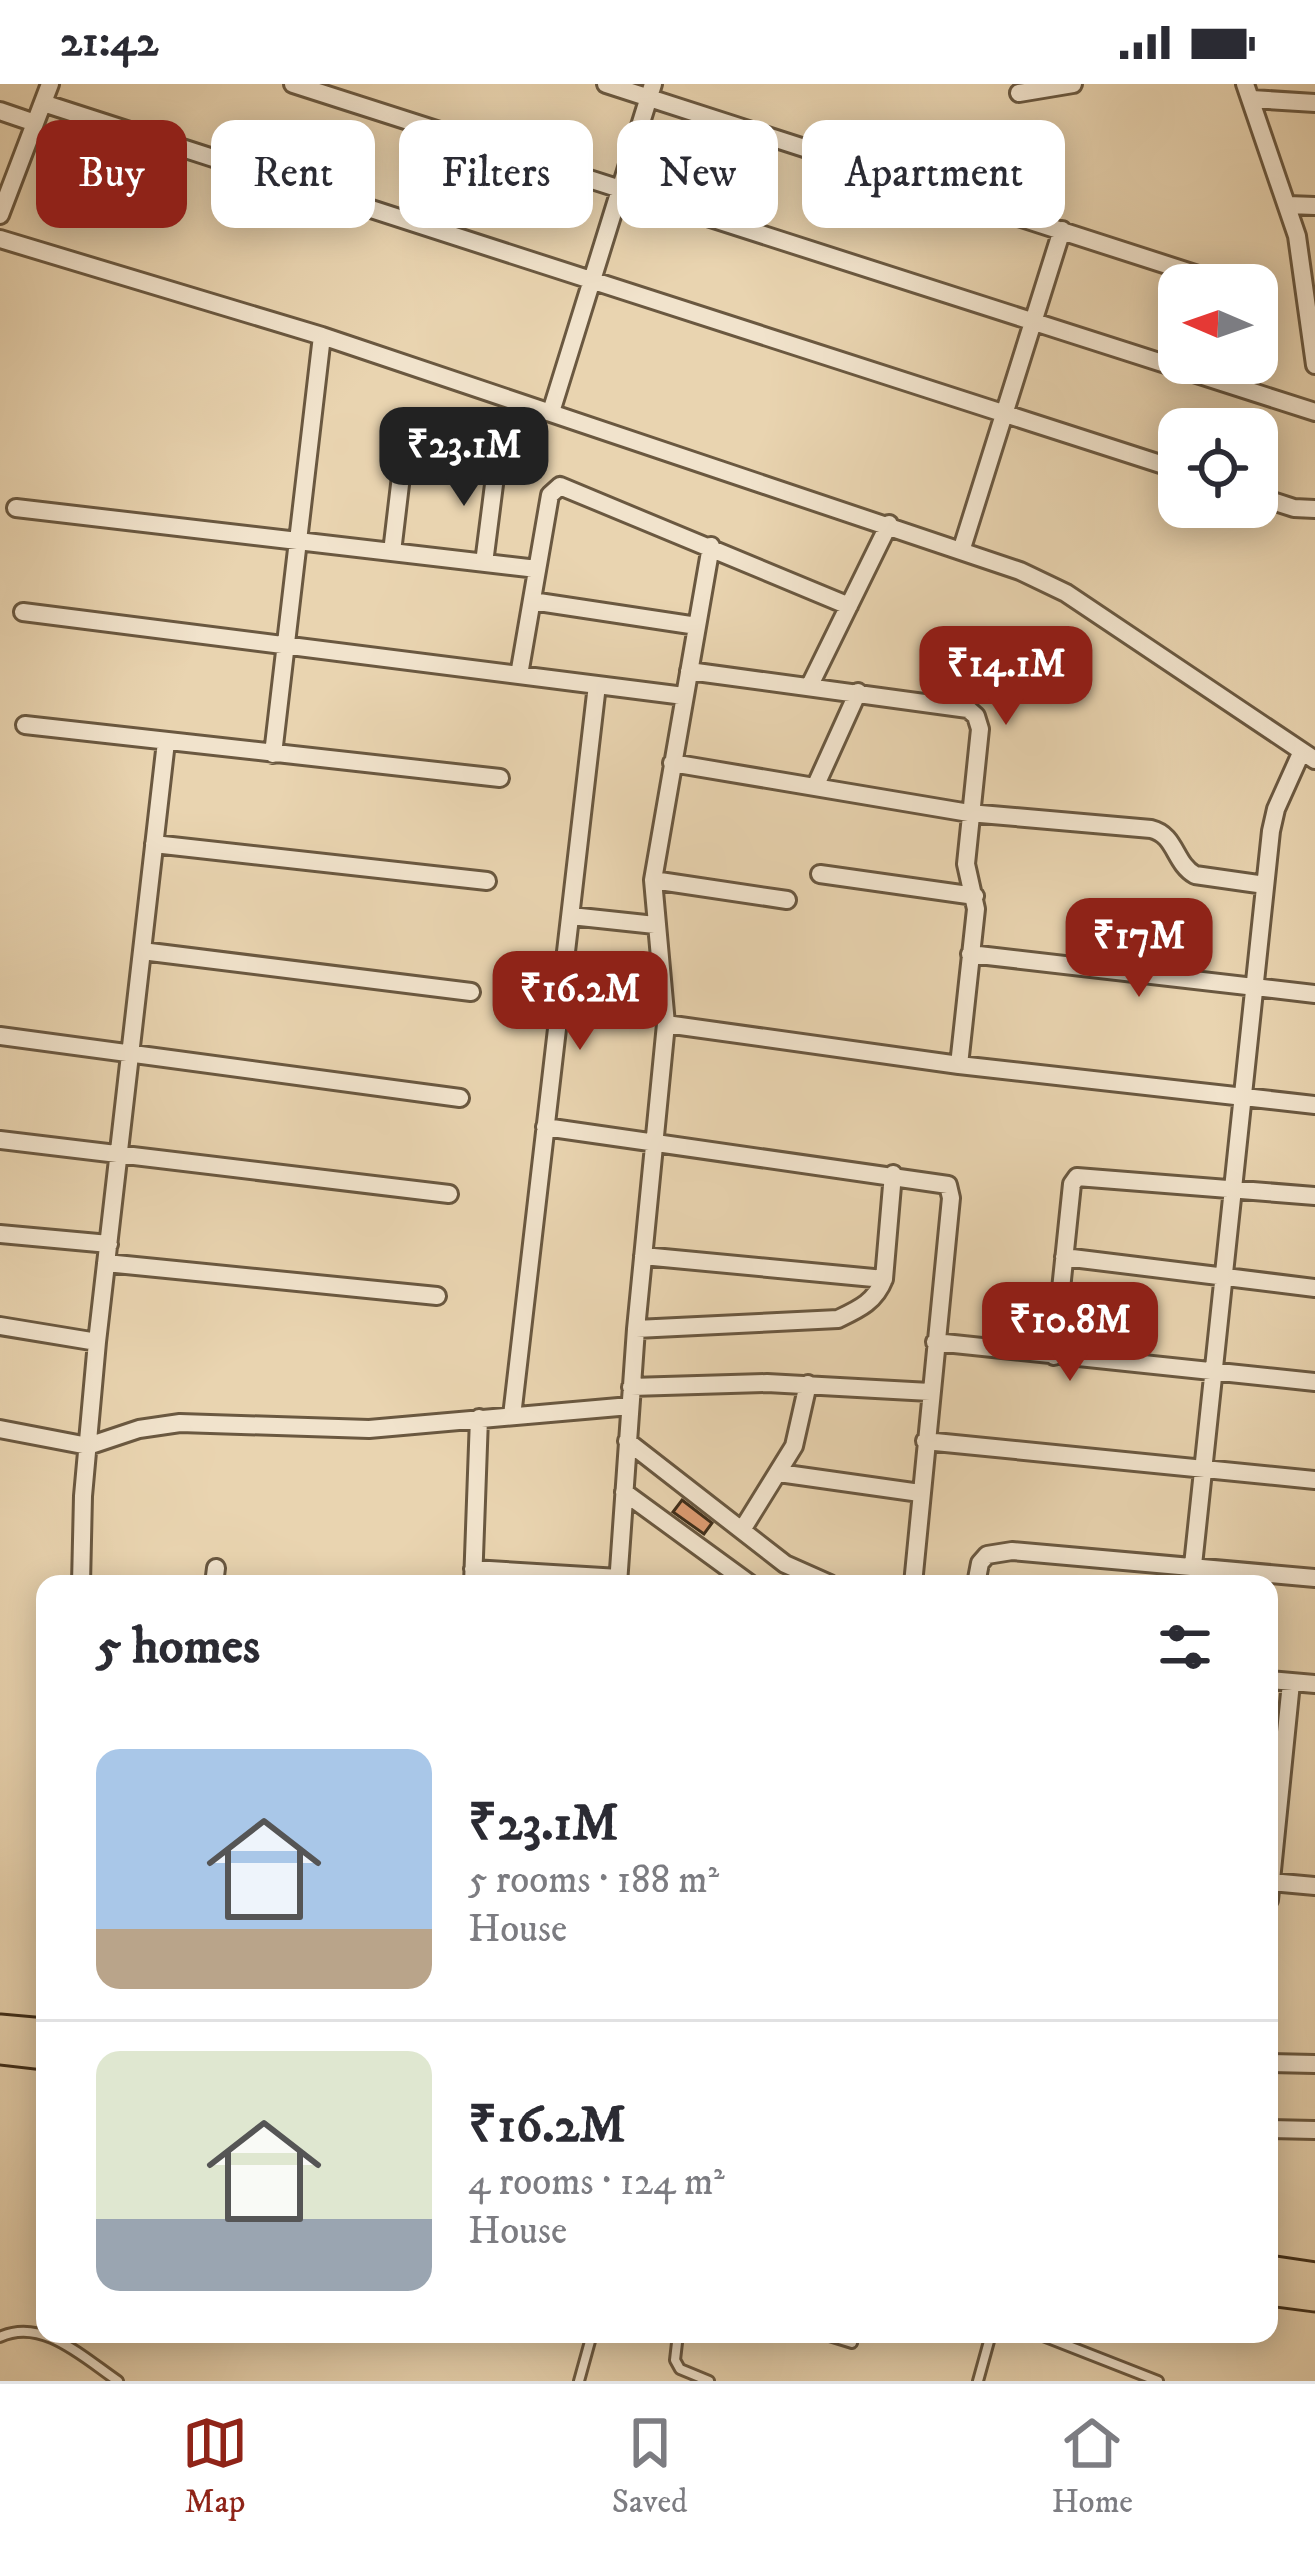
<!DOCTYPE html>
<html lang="en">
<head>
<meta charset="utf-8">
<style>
  body { margin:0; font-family:"IM FELL DW Pica",serif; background:#f2f2f3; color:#2b2b33; height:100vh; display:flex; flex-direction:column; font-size:45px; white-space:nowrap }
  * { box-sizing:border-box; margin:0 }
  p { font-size:39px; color:#7c7c81 }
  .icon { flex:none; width:66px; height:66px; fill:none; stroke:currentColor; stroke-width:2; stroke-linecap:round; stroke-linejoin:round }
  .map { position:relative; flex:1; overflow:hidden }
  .drawer { position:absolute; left:36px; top:1491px; width:1242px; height:768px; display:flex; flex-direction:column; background:#fff; border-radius:24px; box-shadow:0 6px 30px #0003 }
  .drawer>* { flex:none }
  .top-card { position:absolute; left:36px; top:36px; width:1245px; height:108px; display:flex; gap:24px }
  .needle { width:78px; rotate:272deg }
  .fabs { position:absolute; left:1158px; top:180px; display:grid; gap:24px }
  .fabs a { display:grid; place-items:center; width:120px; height:120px; border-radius:24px; background:#fff; box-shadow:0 6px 30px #0003; font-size:60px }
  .price { position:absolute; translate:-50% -102px; padding:0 27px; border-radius:24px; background:#8f2418; color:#fff; font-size:39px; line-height:78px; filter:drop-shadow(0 3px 6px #0008) }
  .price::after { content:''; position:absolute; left:50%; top:72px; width:36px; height:27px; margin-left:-18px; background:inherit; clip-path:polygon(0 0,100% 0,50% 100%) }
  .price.current { background:#222; color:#fff }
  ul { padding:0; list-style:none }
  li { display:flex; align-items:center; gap:36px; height:300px; padding:0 60px }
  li+li { border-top:3px solid #e1e1e2 }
  li span { display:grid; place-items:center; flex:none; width:336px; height:240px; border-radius:24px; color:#555 }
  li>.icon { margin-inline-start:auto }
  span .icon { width:144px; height:144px; fill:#fffc; stroke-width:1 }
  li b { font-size:51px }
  h2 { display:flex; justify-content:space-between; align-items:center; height:144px; padding:0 60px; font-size:51px }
  .tag { padding:0 42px; border-radius:24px; background:#fff; box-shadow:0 6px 30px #0003; font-size:42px; line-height:108px }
  .tag.current { background:#8f2418; color:#fff }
  .status { display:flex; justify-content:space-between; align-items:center; height:84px; padding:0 60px; background:#fff; direction:ltr }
  .status svg { height:33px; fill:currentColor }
  .tabs { display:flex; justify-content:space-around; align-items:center; height:168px; border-top:3px solid #e1e1e2; background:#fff; font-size:33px; color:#7c7c81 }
  .tabs a { display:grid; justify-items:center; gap:6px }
  .tabs .current { color:#8f2418 }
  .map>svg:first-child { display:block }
</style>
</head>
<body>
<div class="status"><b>21:42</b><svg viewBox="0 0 49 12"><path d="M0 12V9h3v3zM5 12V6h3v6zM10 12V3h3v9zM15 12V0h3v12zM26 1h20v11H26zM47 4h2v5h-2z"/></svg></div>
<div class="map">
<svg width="1315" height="2297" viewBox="0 0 1315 2297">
  <rect width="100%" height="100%" fill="#e9d4b0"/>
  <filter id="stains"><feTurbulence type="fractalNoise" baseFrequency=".00167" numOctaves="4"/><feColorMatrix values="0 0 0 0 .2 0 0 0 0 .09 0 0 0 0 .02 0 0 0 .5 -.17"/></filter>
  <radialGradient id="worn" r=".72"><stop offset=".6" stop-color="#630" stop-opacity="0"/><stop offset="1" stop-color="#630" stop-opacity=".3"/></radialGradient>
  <!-- building -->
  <path fill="#dd9c72" stroke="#3f2e1a" stroke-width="3" d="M 682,1416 L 712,1439 L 704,1450 L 673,1428 Z"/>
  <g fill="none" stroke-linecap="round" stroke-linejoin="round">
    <defs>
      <path id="service" d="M 678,2250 L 675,2276 L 680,2285 L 709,2297
        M 823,2250 L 852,2259
        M 1038,2250 L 1158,2297
        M 0,2253 C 42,2233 84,2274 118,2297
        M 579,2297 L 592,2250
        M 978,2297 L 991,2250"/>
      <path id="minor" d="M 293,0 L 1315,328
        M 606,0 L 1229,201
        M 1245,0 L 1297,152 L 1315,281
        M 1019,9 L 1073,0
        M 1252,15 L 1315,19
        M 43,19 L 1179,386
        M 0,27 L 35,39
        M 1288,121 L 1315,122
        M 0,131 L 50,0
        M 0,155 L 322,252 L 1020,487 L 1066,509 L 1315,676
        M 551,328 L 653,0
        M 1257,412 L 1294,424 L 1315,425
        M 16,424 L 537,485
        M 962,464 L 1062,146
        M 392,468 L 406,350
        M 484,479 L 497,377
        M 532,517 L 697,542
        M 23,528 L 684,612
        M 689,587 L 968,625 L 976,632 L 980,645 L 966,780 L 976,825 L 959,981
        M 519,591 L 550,411 L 560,402 L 849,522
        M 810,601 L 889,440
        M 25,641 L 500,694
        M 273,670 L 322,252
        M 672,679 L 969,729 L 1151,745 C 1176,751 1174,779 1195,791 L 1265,801
        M 815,703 L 858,608
        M 154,760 L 487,797
        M 820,790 L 975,812
        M 653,796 L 787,816
        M 571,832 L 655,841
        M 142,867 L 471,908
        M 970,870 L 1315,910
        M 666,940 L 959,981 L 1315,1021
        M 0,952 L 460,1014
        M 545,1043 L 948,1101 L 951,1114 L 913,1500
        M 0,1056 L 449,1110
        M 0,1150 L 109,1160
        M 643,1172 L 884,1195
        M 1064,1173 L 1315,1204
        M 106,1179 L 437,1212
        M 0,1242 L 97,1258
        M 636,1245 L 838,1235 C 859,1225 875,1218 884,1195 L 893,1090
        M 935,1258 L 1315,1298
        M 1054,1272 L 1072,1100 L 1077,1093 L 1315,1112
        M 631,1303 L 767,1299 L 930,1308
        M 512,1332 L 597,601
        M 0,1345 L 88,1362 L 139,1345 L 180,1339 L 369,1345 L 630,1322
        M 627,1357 L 785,1480 L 830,1500
        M 925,1357 L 1315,1396
        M 779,1389 L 920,1409
        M 624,1408 L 750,1500
        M 742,1446 L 794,1362 L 808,1300
        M 473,1485 L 619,1494
        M 81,1500 L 83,1412 L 97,1258 L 166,658
        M 214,1500 L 216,1484
        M 473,1500 L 479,1334
        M 618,1500 L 636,1245 L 666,940 L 653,796 L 711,462
        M 976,1500 L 980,1479 L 987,1471 L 1012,1467 L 1315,1494
        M 1191,1500 L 1271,747 L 1276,725 L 1302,667
        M 1269,1596 L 1315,1600
        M 1271,1798 L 1315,1802
        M 1269,1816 L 1291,1599
        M 1269,1979 L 1315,1980
        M 1269,2045 L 1315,2046"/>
      <path id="primary" d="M 0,1945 L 45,1949
        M 0,1966 L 45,1971
        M 1269,2186 L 1315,2193
        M 1269,2207 L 1315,2213"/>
    </defs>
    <!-- service casing -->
    <use href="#service" stroke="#6a5840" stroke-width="14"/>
    <!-- minor casing -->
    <use href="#minor" stroke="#6a5840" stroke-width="22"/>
    <!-- primary casing -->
    <use href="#primary" stroke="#3f2e1a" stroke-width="33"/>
    <!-- service -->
    <use href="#service" stroke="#f1e3cc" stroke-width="8"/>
    <!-- minor -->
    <use href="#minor" stroke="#f1e3cc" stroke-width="16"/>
    <!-- primary -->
    <use href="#primary" stroke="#e9d4b0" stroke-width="27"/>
  </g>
  <rect width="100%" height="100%" filter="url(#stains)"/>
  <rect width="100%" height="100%" fill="url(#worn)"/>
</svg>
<div class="fabs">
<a><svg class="needle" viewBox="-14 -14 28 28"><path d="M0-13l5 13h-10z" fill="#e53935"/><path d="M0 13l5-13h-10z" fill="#7c7c81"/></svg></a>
<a><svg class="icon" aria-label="locate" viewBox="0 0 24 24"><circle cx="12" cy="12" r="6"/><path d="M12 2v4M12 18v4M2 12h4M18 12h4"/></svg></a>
</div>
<b class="price current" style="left:464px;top:425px">₹23.1M</b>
<b class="price" style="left:1006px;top:644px">₹14.1M</b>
<b class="price" style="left:1139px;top:916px">₹17M</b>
<b class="price" style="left:580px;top:969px">₹16.2M</b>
<b class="price" style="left:1070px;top:1300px">₹10.8M</b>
<div class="top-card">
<a class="tag current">Buy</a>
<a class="tag">Rent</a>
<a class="tag">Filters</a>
<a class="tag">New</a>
<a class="tag">Apartment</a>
</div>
<section class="drawer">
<h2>5 homes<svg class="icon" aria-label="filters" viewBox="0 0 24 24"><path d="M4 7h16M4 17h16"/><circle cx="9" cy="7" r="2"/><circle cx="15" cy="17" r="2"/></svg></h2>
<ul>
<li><span style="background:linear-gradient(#a9c7e8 75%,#b9a48a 0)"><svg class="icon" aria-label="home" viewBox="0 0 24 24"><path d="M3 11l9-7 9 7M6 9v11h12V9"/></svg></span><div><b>₹23.1M</b><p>5 rooms · 188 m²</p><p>House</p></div></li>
<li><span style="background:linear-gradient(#dfe7d0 70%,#9aa5b1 0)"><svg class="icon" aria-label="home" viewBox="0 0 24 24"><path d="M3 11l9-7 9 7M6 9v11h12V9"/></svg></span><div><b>₹16.2M</b><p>4 rooms · 124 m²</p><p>House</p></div></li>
</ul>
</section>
</div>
<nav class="tabs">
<a class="current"><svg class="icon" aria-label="map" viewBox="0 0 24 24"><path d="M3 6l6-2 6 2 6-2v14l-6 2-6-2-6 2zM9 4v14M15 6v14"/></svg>Map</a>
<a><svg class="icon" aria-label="saved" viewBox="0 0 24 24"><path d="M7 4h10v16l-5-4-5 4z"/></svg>Saved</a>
<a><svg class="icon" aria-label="home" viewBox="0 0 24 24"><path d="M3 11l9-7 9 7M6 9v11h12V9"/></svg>Home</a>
</nav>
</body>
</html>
